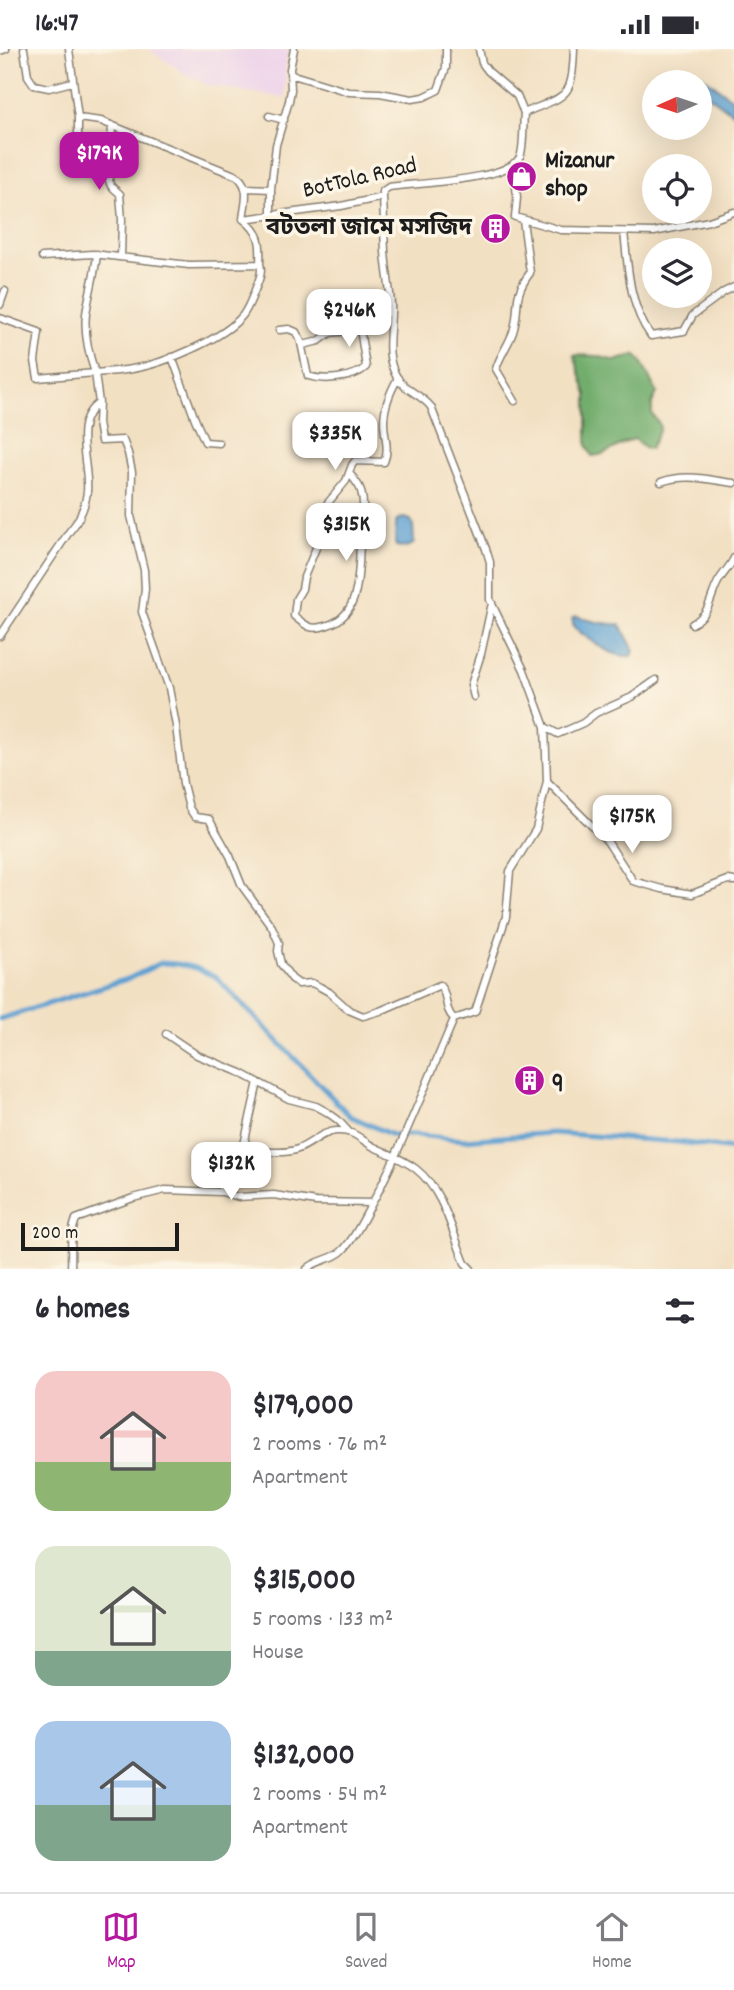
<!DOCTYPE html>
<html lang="en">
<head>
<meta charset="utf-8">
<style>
  body { margin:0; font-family:Dekko,"Noto Sans Bengali",sans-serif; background:#f2f2f3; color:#2b2b33; height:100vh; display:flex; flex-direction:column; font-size:26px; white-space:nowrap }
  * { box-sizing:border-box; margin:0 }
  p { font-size:23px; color:#7c7c81 }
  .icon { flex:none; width:38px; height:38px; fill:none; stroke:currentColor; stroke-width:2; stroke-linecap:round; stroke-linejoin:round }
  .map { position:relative; height:1220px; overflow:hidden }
  .drawer { display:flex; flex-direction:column; background:#fff; flex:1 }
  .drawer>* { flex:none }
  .needle { width:46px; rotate:267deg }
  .tools { position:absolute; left:642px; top:21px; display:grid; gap:14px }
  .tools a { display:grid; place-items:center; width:70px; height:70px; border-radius:50%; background:#fff; box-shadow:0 7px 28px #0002; font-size:35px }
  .scale { position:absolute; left:21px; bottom:18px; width:158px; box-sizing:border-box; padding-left:7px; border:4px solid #1c1c1c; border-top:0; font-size:19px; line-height:24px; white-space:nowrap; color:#1c1c1c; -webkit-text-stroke:5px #fcf5e5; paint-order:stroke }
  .price { position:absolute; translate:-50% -60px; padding:0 16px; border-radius:14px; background:#fff; color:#222; font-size:23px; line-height:46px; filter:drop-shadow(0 2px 4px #0008) }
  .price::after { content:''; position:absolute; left:50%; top:42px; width:21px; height:16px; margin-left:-10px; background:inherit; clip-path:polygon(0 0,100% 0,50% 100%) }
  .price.on { background:#b5179e; color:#fff }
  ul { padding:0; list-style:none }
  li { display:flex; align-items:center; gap:21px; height:175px; padding:0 35px }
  li span { display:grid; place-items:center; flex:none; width:196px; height:140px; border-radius:21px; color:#555 }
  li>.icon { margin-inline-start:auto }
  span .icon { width:84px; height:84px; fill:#fffc; stroke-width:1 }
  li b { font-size:30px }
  h2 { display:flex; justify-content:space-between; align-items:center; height:84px; padding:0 35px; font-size:30px }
  .status { display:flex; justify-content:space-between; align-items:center; height:49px; padding:0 35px; background:#fff; direction:ltr }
  .status svg { height:19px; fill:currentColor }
  .menu { display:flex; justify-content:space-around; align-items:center; height:98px; border-top:2px solid #e1e1e2; background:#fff; font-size:19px; color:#7c7c81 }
  .menu a { display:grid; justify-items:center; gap:4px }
  .menu .on { color:#b5179e }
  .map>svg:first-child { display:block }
</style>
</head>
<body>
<div class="status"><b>16:47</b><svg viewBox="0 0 49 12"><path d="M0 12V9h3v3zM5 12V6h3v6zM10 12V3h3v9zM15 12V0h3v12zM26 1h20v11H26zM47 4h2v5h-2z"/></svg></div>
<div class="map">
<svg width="734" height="1220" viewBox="0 0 734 1220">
  <rect width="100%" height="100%" fill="#fcf5e5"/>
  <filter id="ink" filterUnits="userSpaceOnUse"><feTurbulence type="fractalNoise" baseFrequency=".0143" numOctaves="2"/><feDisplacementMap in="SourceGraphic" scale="14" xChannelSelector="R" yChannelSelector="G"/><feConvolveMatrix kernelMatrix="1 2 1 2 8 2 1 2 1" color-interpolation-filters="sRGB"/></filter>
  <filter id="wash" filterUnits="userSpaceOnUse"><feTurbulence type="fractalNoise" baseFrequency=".00686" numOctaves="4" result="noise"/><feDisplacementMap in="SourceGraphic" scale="28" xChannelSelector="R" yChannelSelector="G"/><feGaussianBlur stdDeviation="1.57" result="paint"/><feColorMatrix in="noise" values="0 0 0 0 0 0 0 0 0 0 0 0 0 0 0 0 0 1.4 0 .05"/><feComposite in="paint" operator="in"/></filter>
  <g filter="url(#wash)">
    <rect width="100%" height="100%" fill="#f2e0c3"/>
    <!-- built -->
    <path fill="#ecd1ea" d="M 148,0 L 292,1 L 286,9 L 285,49 L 210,37 L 187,26 Z"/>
    <!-- forest -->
    <path fill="#72ad6d" stroke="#476444" stroke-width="2" d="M 574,306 L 597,307 L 615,312 L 635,306 L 641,312 L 657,344 L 652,354 L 652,365 L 659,375 L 660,380 L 650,400 L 644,398 L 635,390 C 620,393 608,407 592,407 L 587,396 L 587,346 Z"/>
    <!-- water -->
    <path fill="#5da0d1" stroke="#3c5e76" stroke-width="2" d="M 701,26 L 734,51 L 734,65 L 700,40 L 700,33 L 697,33 Z
      M 404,469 L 411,471 L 413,476 L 414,494 C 409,499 402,498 396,497 L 395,494 L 396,473 L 399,470 Z
      M 576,567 C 590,572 604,576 620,575 L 634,601 L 632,607 C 610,609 590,591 574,578 L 572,569 Z
      M 200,1103 L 218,1109 L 223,1116 C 214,1125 202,1122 192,1116 L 191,1109 L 195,1104 Z"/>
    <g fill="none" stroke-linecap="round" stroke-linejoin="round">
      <!-- canal -->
      <path stroke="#5da0d1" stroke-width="5" d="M 0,970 L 130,929 L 161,914 L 177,915 L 196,919 L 216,928 L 350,1067 L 392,1086 L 417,1086 L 464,1091 L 552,1084 L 678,1093 L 734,1100"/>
    </g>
  </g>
  <g filter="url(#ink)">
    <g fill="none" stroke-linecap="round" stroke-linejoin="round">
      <defs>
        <path id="minor" d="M 24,0 L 28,27 L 34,36 L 49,39 L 72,33
          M 69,0 L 78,69 L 101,72 L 237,127 C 251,139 245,153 243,170
          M 479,0 L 482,14 L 488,22 L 517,47 L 524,64
          M 0,2 L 6,0
          M 290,25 L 349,43 L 380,44 L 412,50 L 424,48 L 438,41 L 446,19 L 446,0
          M 524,64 C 568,45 572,51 574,0
          M 269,67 L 284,71
          M 78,69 L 78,120
          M 112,76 L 109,132 L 111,137 L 120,145 L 122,171 L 121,208
          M 514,114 L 517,149 L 515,168 L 561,181 L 654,183 L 709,172 L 734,163
          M 246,139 L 271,140
          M 271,168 L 271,140 L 276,96 L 289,52 L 291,41 L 290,20 L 294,0
          M 243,170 L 341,157 L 383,148 L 383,142 L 389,138 C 415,134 508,132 520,108 C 524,99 523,75 524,64
          M 624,183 C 628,218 629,257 651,287 L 684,282 L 693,266 L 724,243 L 734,238
          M 97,205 C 95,226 89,244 86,265 C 84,283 89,306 95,324 C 107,323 120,322 132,320 C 163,315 224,290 243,266 C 248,259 252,249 255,241 C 258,233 263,224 260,215
          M 42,208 L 93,205 L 189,216 L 260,215 C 261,194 261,184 243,170
          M 0,256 L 5,242
          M 0,269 L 39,283 L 35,312 L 38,329 L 95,324 L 99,354 L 98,374 L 101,392 L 123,391 L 128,404 L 132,423 L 131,467 L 144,521 L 145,540 L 142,563 L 169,639 L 176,677 L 183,735 L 189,759 L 195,768 L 209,770 L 230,807 L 242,837 L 272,878 L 279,894 L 278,902 L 281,915 L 292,930 L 299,935 L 312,934 L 320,938 L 329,943 L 349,961 L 363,967 L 380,962 L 440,936 C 449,947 443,959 454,970
          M 279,281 L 289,280 L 296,283 L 303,296 L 319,292 L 330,284 L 363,280
          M 301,294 L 308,327 C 324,332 353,330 366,318 L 361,286 L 363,280 L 383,267 L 391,259
          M 172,308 L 195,370 L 205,393 L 219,394
          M 515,352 L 496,320 C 500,306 508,297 513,283 C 521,259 511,249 530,224 L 523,171
          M 349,424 C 353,429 359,435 361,442 C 366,459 361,478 360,496 C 358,524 361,566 328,576 C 312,582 307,578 294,567 L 296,550 L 302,540 L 304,528 L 320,489 L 320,477 L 327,455 L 346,432 L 352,416 L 355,412 L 384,413 C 390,399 384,388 384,373 C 384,358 390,343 398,329
          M 661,433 C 687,424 708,431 734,434
          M 692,575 C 711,564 709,550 718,533 C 723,524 730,518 734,509
          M 0,587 L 69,483 C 79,472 85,458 87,443 C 90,415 70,373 99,354
          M 474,648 L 471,636 L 481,605 L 492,554
          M 545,678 L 558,685 L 583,674 L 596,664 L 632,648 L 656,631
          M 547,732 L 607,792 L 633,832 L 662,840 L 692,845 L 728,831 L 734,832
          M 166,985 L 197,1006 L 241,1024 L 289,1050 L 316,1057 L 327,1063 L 338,1071 L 349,1083
          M 243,1100 L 258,1033
          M 222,1143 L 238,1148 L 274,1146 L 316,1153 L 372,1154
          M 71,1220 C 72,1202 69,1188 76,1170 L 133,1149 L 165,1141 L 222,1143 C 222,1126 224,1109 240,1099 C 255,1102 284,1106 298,1100 C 312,1095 321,1083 336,1082 C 355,1081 359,1090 374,1098 C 389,1105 403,1110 416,1120 C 444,1142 452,1183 465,1214 L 471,1220
          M 307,1220 C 317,1210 335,1211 344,1200 C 357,1186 365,1166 375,1149 C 405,1091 428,1030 454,970 L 475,963 L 506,868 L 510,822 L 536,780 L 547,732 L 545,678 L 524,621 L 490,551 L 490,513 L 486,500 L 431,358 C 422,346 406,342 398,330 C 383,307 392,281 391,256 C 390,238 386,220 385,202 C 384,184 384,166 383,148"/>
      </defs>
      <!-- minor casing -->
      <use href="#minor" stroke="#877e70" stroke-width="9"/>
      <!-- minor -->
      <use href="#minor" stroke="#fff" stroke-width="6"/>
    </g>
  </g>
  <!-- icons -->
  <defs>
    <symbol id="shop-disc" viewBox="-11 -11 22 22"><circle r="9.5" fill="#b5179e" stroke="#fcf5e5"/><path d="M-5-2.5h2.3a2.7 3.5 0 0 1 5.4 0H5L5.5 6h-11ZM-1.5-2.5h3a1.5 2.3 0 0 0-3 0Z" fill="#fff"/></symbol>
    <symbol id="building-disc" viewBox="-11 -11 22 22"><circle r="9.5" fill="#b5179e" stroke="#fcf5e5"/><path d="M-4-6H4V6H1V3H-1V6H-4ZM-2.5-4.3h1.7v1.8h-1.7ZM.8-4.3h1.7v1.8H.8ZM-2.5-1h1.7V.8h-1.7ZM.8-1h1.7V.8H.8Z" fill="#fff"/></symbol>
  </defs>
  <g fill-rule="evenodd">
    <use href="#shop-disc" x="504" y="110" width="35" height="35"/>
    <use href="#building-disc" x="478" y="162" width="35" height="35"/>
    <use href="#building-disc" x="512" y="1014" width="35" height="35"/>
  </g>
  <g text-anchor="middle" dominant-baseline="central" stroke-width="7" stroke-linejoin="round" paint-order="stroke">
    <!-- poi labels -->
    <g font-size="24" font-weight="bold" fill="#1c1c1c" stroke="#fcf5e5" text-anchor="start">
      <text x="545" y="113">Mizanur<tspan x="545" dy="28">shop</tspan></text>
      <text x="472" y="180" text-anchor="end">বটতলা জামে মসজিদ</text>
      <text x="552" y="1031">q</text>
    </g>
    <!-- street labels -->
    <g font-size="24" fill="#1c1c1c" stroke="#fcf5e5">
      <text transform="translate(360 130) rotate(-13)">BotTola Road</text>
    </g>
  </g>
</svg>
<div class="tools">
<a><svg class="needle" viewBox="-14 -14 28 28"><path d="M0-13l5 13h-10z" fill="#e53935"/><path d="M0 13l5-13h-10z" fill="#7c7c81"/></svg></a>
<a><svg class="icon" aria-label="locate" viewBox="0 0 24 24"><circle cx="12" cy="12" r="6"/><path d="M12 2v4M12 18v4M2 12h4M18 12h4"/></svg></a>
<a><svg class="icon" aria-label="layers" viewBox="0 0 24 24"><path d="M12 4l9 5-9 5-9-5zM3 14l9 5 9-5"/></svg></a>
</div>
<div class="scale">200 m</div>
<b class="price on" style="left:99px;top:143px">$179K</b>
<b class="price" style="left:349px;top:300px">$246K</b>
<b class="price" style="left:335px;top:423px">$335K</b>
<b class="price" style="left:346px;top:514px">$315K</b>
<b class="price" style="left:632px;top:806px">$175K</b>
<b class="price" style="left:231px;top:1153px">$132K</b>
</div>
<section class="drawer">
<h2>6 homes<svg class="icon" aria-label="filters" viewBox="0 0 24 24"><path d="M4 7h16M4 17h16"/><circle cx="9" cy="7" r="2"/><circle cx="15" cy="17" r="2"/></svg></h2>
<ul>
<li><span style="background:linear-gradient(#f6c9c9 65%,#8fb573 0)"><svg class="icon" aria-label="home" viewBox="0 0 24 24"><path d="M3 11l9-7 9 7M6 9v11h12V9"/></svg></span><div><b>$179,000</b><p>2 rooms · 76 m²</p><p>Apartment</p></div></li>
<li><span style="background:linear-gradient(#dfe7d0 75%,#7fa58c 0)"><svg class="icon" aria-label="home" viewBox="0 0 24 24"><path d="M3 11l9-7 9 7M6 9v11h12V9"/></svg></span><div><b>$315,000</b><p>5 rooms · 133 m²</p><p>House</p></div></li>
<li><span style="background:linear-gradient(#a9c7e8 60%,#7fa58c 0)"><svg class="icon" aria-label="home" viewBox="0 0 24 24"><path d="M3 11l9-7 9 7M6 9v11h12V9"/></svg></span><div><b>$132,000</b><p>2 rooms · 54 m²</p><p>Apartment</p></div></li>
</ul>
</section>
<nav class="menu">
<a class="on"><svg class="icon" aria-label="map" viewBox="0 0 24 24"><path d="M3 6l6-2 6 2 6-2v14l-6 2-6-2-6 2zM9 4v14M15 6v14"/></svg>Map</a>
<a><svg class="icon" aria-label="saved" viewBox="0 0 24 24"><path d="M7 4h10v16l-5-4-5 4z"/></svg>Saved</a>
<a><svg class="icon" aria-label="home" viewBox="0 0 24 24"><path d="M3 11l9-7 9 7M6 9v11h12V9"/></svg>Home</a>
</nav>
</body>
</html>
